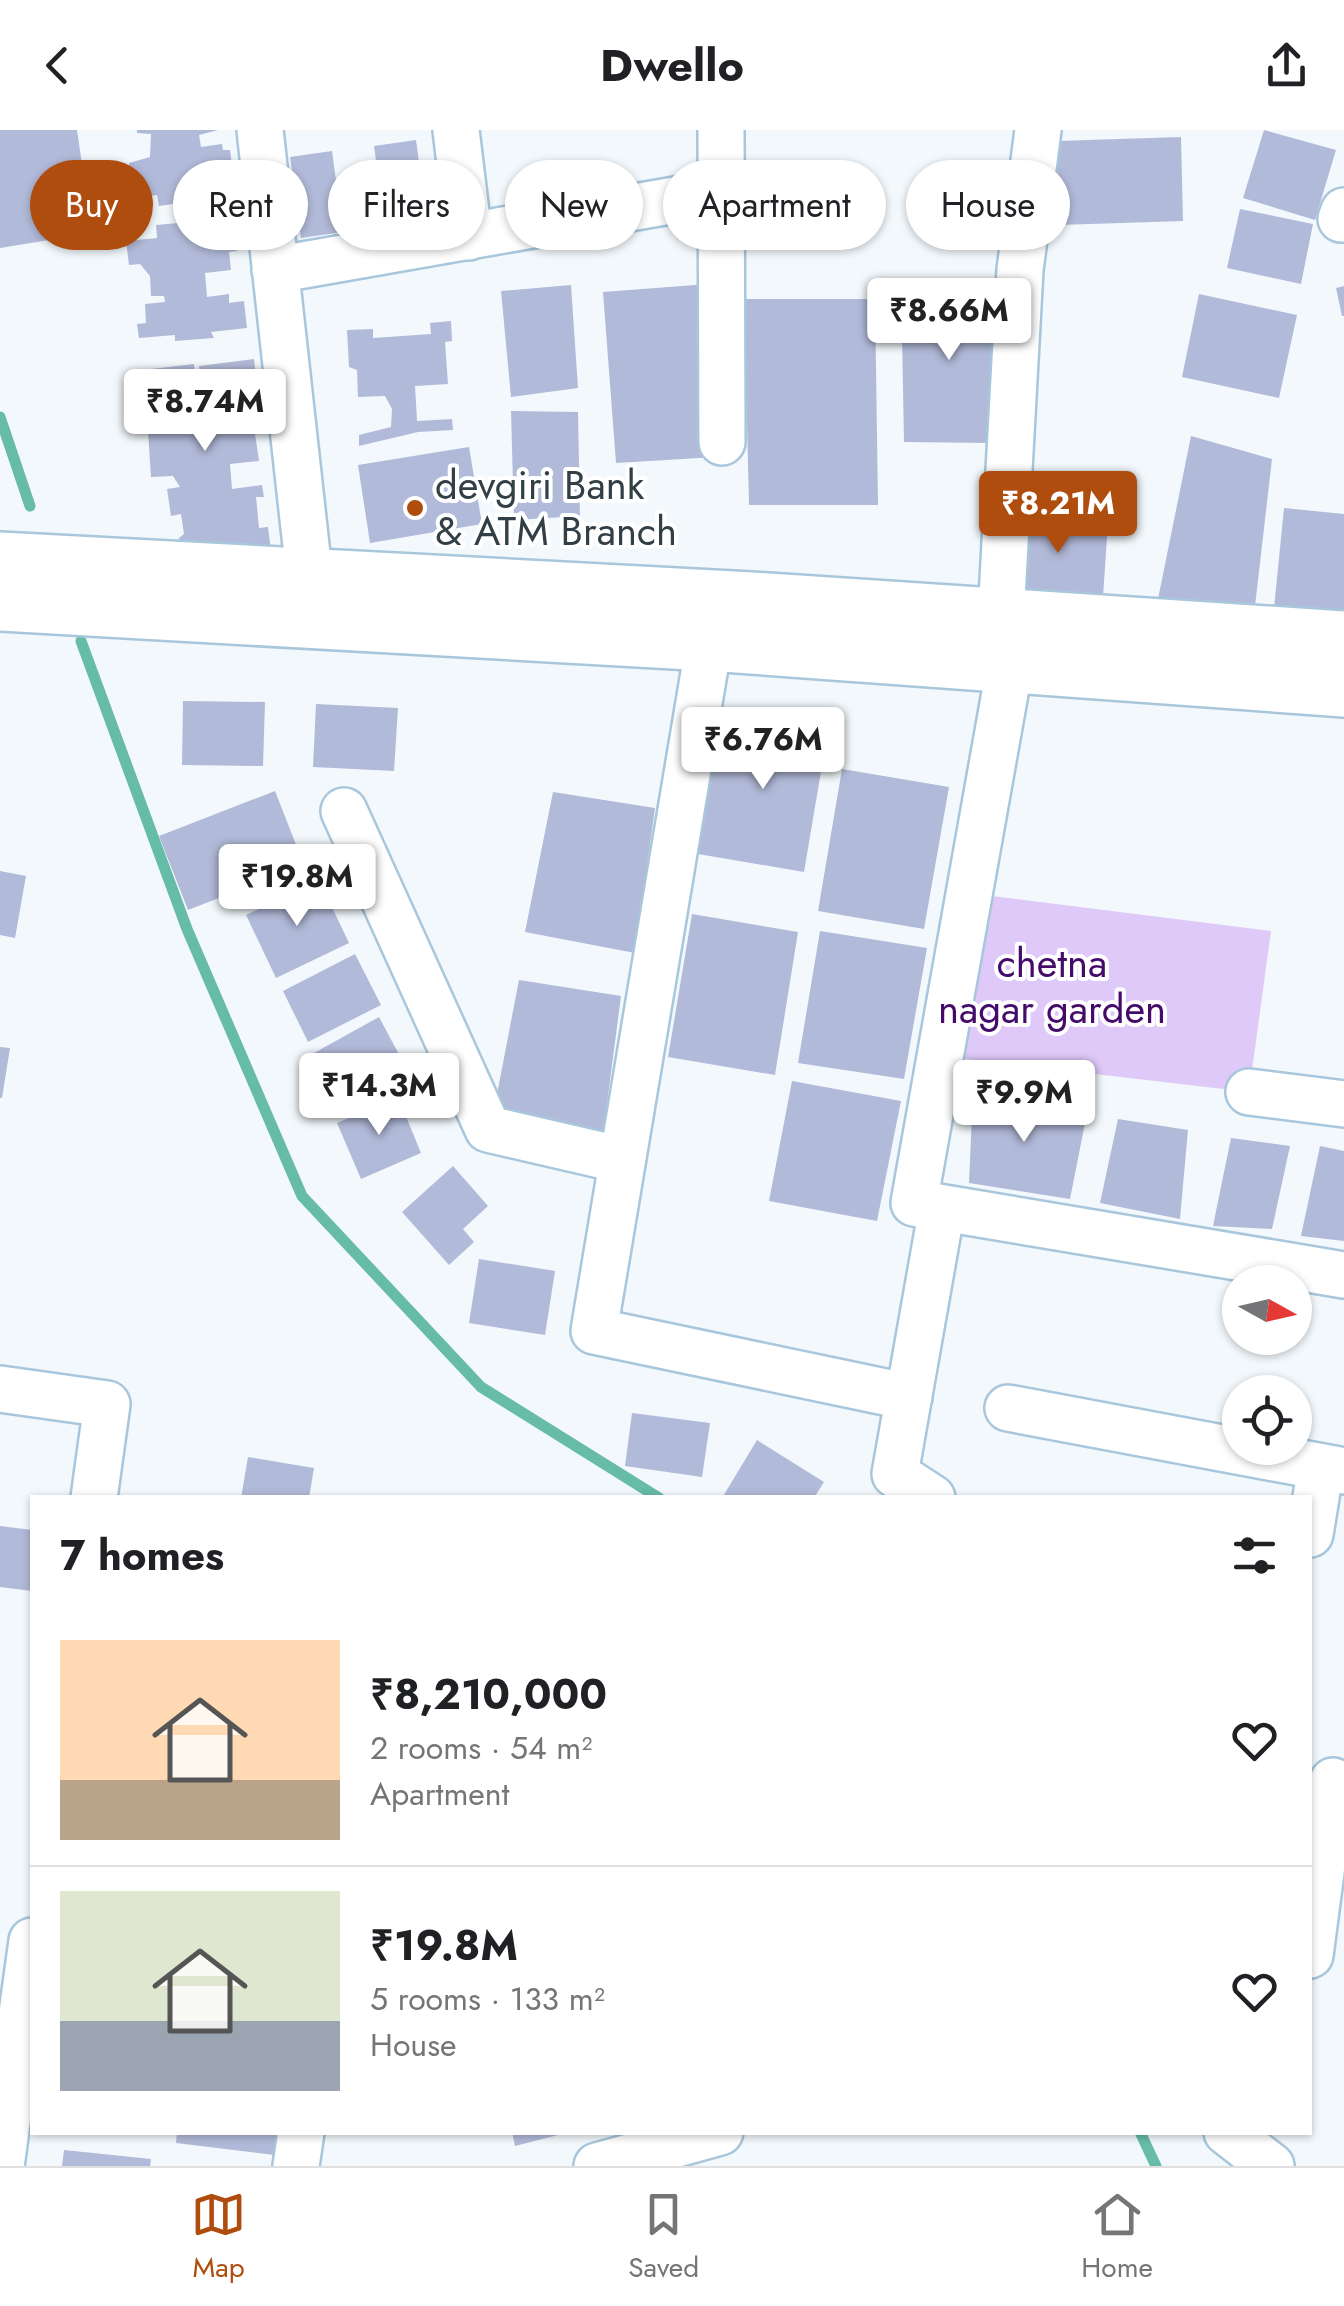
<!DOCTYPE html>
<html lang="en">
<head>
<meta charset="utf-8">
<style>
  body { margin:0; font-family:Jost,sans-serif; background:#f2f2f2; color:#202124; height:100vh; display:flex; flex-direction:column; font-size:38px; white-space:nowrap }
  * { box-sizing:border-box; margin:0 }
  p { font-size:32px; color:#757577 }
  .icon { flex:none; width:55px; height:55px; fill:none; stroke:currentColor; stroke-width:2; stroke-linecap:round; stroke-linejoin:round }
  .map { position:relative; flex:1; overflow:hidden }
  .panel { position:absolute; left:30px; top:1365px; width:1282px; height:640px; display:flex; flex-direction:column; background:#fff; border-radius:0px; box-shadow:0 2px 8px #0004 }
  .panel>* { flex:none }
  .hud { position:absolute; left:30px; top:30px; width:1285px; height:90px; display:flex; gap:20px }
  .needle { width:65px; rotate:98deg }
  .controls { position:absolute; left:1222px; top:1135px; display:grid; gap:20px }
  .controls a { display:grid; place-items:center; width:90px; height:90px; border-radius:50%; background:#fff; box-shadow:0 2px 8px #0004; font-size:50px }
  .price { position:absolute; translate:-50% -85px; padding:0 22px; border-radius:10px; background:#fff; color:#222; font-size:32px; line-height:65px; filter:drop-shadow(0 2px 5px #0008) }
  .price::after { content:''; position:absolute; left:50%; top:60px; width:30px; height:22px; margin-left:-15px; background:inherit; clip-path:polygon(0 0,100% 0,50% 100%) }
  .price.selected { background:#af4d0e; color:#fff }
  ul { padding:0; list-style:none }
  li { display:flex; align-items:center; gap:30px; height:250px; padding:0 30px }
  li+li { border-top:2px solid #e0e0e0 }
  li span { display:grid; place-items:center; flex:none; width:280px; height:200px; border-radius:0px; color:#555 }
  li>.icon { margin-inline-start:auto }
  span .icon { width:120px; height:120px; fill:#fffc; stroke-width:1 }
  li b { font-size:42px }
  h2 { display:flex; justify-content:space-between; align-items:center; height:120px; padding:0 30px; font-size:42px }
  .tag { padding:0 35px; border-radius:45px; background:#fff; box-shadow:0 2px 8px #0004; font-size:35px; line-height:90px }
  .tag.selected { background:#af4d0e; color:#fff }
  header { display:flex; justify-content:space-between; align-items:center; height:130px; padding:0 30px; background:#fff; font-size:45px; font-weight:700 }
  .menu { display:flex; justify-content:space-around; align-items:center; height:140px; border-top:2px solid #e0e0e0; background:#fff; font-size:28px; color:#757577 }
  .menu a { display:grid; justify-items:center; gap:5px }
  .menu .selected { color:#af4d0e }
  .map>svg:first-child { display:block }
</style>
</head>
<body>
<header><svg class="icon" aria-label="back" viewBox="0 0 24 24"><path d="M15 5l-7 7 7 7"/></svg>Dwello<svg class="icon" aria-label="share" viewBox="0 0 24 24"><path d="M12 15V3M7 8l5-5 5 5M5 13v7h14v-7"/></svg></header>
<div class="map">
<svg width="1344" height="2036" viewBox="0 0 1344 2036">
  <rect width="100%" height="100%" fill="#f2f8fc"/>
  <!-- green -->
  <path fill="#dfc9f9" d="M 976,764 L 1271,801 L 1249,962 L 940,926 Z"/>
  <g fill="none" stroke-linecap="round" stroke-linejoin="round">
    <!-- stream -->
    <path stroke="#66bca6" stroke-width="11" d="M 0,287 L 30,376
      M 81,511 L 187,799 L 302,1066 L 481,1257 L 659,1368
      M 1140,2002 L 1156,2036"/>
  </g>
  <!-- building -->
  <path fill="#b2bad9" d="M 0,0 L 77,0 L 92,103 L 0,118 Z
    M 137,0 L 218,0 L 199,5 L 201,17 L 222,14 L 223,20 L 230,20 L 235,58 L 193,64 L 193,71 L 159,76 L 157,65 L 122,70 L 119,47 L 129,42 L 129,33 L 150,27 L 151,4 L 137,3 Z
    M 1264,0 L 1336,20 L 1315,90 L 1243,68 Z
    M 1181,7 L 1183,91 L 1059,95 L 1057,11 Z
    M 416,10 L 427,91 L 385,96 L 374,16 Z
    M 332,21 L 343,102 L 301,108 L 290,27 Z
    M 1240,79 L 1313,94 L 1301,154 L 1227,138 Z
    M 200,91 L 201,102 L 234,98 L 237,121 L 229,122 L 231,140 L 205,143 L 207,167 L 229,164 L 229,173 L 244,171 L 247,198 L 211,202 L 214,208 L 175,211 L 175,205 L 139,208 L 137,194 L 146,193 L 145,174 L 165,172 L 164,166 L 151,166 L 150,146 L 140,134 L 129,135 L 126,111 L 157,108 L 156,95 Z
    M 901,152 L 1000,162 L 991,313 L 904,312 Z
    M 708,154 L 716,327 L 616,333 L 603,162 Z
    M 571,155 L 578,258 L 511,267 L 501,161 Z
    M 1344,156 L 1344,186 L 1342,186 L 1336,158 Z
    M 1199,164 L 1297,185 L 1279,268 L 1182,247 Z
    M 744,169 L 875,169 L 878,375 L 749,375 Z
    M 451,191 L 452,211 L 445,212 L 448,254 L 415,256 L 417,291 L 452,289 L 453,300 L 418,302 L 359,316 L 359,305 L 391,297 L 392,279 L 385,266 L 358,267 L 357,240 L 349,237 L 347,200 L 373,199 L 373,208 L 431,204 L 430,193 Z
    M 254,229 L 260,282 L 218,287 L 220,302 L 254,297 L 259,331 L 230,334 L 232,359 L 262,355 L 264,367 L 256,367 L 259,398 L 268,397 L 271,421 L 181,431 L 179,408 L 184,404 L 181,384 L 171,386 L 167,359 L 180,357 L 173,346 L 151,347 L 148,301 L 172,303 L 173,296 L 140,295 L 134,241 L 194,234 L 197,263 L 203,263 L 199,236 Z
    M 511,281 L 578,282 L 580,386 L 514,390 Z
    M 1191,306 L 1272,329 L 1255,476 L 1157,474 Z
    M 469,317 L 482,394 L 370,413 L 358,335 Z
    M 1014,370 L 1109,377 L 1102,482 L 1006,475 Z
    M 1284,378 L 1344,384 L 1344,496 L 1273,488 Z
    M 183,571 L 265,572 L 263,636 L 182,635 Z
    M 316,574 L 398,578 L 394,641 L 313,637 Z
    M 722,582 L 828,600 L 804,742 L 698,724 Z
    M 842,639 L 949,657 L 924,799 L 818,781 Z
    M 275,661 L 304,735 L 188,780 L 159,706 Z
    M 553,662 L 655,678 L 635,823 L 525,802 Z
    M 0,741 L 26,746 L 15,808 L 0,805 Z
    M 319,750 L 349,813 L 276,848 L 246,785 Z
    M 692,784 L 798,802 L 775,945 L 668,927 Z
    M 820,801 L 927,818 L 904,949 L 798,933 Z
    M 355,824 L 381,875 L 308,912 L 283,861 Z
    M 519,850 L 621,866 L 602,1012 L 492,990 Z
    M 379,887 L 403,932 L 338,968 L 314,923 Z
    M 0,917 L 10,918 L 2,968 L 0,968 Z
    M 792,951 L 901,971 L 877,1091 L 769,1071 Z
    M 973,960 L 1087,983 L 1070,1069 L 969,1053 Z
    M 398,967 L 421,1023 L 361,1049 L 337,993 Z
    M 1118,989 L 1188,1000 L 1180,1089 L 1100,1073 Z
    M 1231,1008 L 1290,1016 L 1272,1099 L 1213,1096 Z
    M 1320,1016 L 1344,1021 L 1344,1111 L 1301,1106 Z
    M 453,1036 L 488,1076 L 463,1099 L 474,1112 L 449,1135 L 402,1082 Z
    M 479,1129 L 555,1141 L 545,1205 L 469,1193 Z
    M 632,1283 L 710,1293 L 702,1347 L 625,1336 Z
    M 757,1310 L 824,1352 L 814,1368 L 722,1368 Z
    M 248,1327 L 314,1338 L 309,1368 L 241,1368 Z
    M 0,1396 L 32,1400 L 32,1461 L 0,1457 Z
    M 177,2002 L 278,2002 L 275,2025 L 176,2013 Z
    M 512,2002 L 562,2002 L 562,2004 L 515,2016 Z
    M 64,2020 L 151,2029 L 150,2036 L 62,2036 Z"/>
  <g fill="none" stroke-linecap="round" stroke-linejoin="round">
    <defs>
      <path id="minor" d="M 260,0 L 313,479
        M 456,0 L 469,107
        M 721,0 L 722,312
        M 1344,81 L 1341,89 L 1344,89
        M 275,140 L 721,62
        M 1001,486 L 1020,140 L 1038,0
        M 709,513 L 594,1201 L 909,1267
        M 1010,535 L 914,1073 L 1344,1145
        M 344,681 L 488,999 L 622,1030
        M 1249,962 L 1344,974
        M 0,1259 L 107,1274 L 94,1368
        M 1008,1278 L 1344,1341
        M 932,1368 L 895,1344 L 942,1078
        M 1310,1404 L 1318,1355
        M 1310,1825 L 1333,1651
        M 1227,2002 L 1271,2036
        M 1,2036 L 32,1811
        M 296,2036 L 301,2002
        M 597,2036 L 720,2002"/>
      <path id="secondary" d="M 0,430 L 752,470 L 1344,509
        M 0,473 L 709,513 L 1344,559"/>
    </defs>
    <!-- minor casing -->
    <use href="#minor" stroke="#a8c7dc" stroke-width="50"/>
    <!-- secondary casing -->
    <use href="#secondary" stroke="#a8c7dc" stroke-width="60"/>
    <!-- minor -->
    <use href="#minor" stroke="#fff" stroke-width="45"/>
    <!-- secondary -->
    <use href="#secondary" stroke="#fff" stroke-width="55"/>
  </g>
  <!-- markers -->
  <circle fill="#af4d0e" stroke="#fff" stroke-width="4" cx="415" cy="378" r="10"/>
  <g text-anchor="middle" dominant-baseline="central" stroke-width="8" stroke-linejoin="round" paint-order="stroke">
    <!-- poi labels -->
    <g font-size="40" fill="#323f47" stroke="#fff" text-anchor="start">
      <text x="435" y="355">devgiri Bank<tspan x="435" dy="46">&amp; ATM Branch</tspan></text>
    </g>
    <!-- park labels -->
    <g font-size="40" fill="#440b6a" stroke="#fff">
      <text x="1052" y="833">chetna<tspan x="1052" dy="46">nagar garden</tspan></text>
    </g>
  </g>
</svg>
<div class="controls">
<a><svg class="needle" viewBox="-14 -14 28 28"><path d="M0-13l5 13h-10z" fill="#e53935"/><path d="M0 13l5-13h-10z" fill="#757577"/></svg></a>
<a><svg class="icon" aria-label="locate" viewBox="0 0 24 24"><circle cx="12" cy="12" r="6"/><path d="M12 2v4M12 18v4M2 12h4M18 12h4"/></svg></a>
</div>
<b class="price" style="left:949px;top:233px">₹8.66M</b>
<b class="price" style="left:205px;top:324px">₹8.74M</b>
<b class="price selected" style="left:1058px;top:426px">₹8.21M</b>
<b class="price" style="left:763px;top:662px">₹6.76M</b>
<b class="price" style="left:297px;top:799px">₹19.8M</b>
<b class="price" style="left:379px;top:1008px">₹14.3M</b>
<b class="price" style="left:1024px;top:1015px">₹9.9M</b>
<div class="hud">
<a class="tag selected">Buy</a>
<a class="tag">Rent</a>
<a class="tag">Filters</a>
<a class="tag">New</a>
<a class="tag">Apartment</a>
<a class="tag">House</a>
</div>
<section class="panel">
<h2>7 homes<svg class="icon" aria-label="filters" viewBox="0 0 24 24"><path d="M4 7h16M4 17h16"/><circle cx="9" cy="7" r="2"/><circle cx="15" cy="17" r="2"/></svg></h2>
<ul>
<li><span style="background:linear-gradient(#ffd9b3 70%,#b9a48a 0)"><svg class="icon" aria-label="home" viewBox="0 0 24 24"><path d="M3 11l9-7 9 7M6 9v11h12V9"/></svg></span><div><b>₹8,210,000</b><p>2 rooms · 54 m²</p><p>Apartment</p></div><svg class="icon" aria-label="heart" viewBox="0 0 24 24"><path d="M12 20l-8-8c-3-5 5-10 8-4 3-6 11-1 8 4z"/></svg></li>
<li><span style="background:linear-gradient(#dfe7d0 65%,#9aa5b1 0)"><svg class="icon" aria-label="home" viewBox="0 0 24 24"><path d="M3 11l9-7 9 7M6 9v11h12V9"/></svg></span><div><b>₹19.8M</b><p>5 rooms · 133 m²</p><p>House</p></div><svg class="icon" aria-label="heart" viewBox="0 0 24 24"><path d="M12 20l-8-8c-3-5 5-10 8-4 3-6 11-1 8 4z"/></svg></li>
</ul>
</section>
</div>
<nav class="menu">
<a class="selected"><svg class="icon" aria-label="map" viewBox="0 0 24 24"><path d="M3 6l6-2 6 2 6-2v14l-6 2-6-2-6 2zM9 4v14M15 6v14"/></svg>Map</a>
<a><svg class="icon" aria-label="saved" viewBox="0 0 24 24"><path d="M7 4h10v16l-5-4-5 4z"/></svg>Saved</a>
<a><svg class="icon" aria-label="home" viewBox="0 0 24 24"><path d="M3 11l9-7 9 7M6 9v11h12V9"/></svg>Home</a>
</nav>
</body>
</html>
